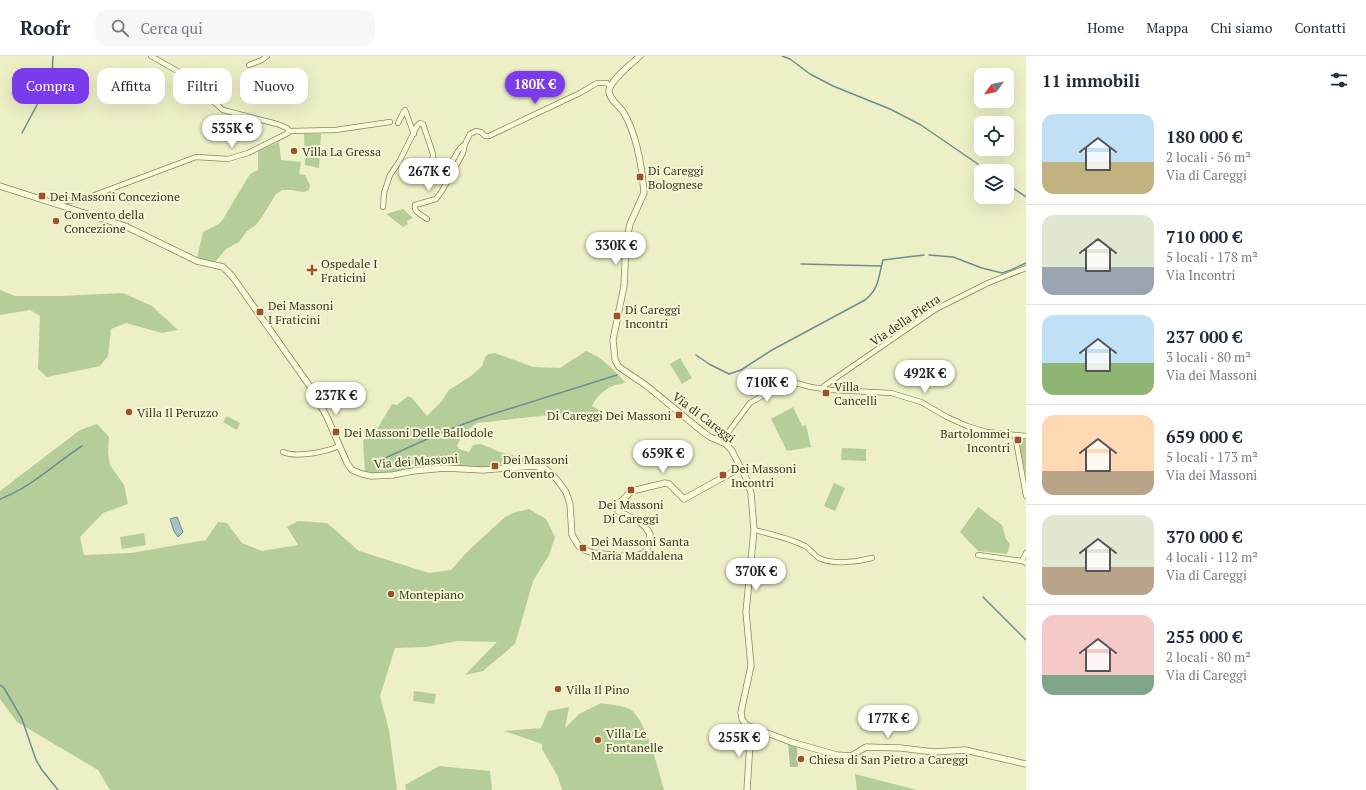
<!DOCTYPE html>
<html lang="it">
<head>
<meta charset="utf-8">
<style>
  body { margin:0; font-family:"PT Serif",serif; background:#f6f6f7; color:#1f2937; height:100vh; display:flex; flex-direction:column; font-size:15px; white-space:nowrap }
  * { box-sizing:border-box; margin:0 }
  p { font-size:13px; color:#747a83 }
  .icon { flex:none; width:22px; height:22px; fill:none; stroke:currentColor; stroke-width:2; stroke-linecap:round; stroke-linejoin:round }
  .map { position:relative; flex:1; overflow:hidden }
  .side { display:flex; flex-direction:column; background:#fff; width:340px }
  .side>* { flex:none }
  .banner { position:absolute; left:12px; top:12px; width:380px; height:36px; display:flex; gap:8px }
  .needle { width:26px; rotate:237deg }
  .controls { position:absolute; left:974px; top:12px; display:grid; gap:8px }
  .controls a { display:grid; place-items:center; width:40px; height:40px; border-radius:8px; background:#fff; box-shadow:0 4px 16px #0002; font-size:20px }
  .price { position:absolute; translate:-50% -34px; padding:0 9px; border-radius:14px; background:#fff; color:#222; font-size:13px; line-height:26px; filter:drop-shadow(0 1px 2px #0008) }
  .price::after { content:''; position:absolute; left:50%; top:24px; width:12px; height:9px; margin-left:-6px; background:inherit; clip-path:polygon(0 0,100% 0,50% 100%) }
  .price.selected { background:#7c3aed; color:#fff }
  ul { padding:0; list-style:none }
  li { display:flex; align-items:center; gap:12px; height:100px; padding:0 16px }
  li+li { border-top:1px solid #e0e1e3 }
  li span { display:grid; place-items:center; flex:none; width:112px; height:80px; border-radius:12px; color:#555 }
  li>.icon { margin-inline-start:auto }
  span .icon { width:48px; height:48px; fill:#fffc; stroke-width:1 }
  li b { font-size:17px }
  h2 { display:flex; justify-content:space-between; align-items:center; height:48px; padding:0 16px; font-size:17px }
  .chip { padding:0 14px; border-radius:12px; background:#fff; box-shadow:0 4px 16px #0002; font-size:14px; line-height:36px }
  .chip.selected { background:#7c3aed; color:#fff }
  header { display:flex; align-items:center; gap:24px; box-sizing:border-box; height:56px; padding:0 20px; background:#fff; border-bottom:1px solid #e0e1e3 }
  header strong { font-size:19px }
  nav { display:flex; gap:22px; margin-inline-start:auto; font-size:14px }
  .search { width:280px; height:36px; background:#f6f6f7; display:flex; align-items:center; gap:10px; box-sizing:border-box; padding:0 14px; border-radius:12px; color:#747a83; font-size:15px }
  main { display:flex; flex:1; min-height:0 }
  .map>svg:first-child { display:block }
</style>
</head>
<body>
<header>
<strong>Roofr</strong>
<div class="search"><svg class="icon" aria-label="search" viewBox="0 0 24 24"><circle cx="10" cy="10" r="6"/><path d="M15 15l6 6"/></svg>Cerca qui</div>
<nav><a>Home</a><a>Mappa</a><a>Chi siamo</a><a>Contatti</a></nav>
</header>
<main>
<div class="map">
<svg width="1026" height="734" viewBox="0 0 1026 734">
  <rect width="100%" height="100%" fill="#edefc6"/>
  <!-- green -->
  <path fill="#b5ce99" d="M 304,78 L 321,78 L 319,112 L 305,109 Z
    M 279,86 L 281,104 L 301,106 L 299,118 L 305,119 L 310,129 L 309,134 L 304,136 L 291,134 L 282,134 L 276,138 L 262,161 L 256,169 L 247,175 L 239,186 L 226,193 L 215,206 L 197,202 L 203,176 L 219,168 L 223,163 L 250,118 L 258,114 L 258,95 Z
    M 403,153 L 413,162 L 407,165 L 408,168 L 403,171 L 386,158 Z
    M 0,234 L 15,240 L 60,240 L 123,237 L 152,250 L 178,274 L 162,277 L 126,267 L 111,273 L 108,300 L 100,310 L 47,321 L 38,313 L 40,260 L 30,254 L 0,259 Z
    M 586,295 C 602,301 613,313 625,326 L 622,328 C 610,328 597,339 592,350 L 604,357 L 601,363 L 559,358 L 477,367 L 463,377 L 457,390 L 459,393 L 469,396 L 473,389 L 481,388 L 500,396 L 519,401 L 533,407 L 484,411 L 438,410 L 395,416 L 376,417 L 365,416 L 363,385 L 365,382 L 371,383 L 392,348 L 397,349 L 408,340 L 412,342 L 427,360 L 441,346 L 449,334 L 471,320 L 482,310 L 485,301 L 488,298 L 495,297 L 533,311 L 560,312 Z
    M 680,302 L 692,322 L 682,328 L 670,308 Z
    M 793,351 L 802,370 L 806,369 L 811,391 L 787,395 L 771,363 Z
    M 227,360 L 240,367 L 237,374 L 223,366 Z
    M 97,368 L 109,381 L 108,397 L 110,409 L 124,429 L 128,448 L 103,457 L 80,481 L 84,499 L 131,497 L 206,484 L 218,466 L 227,467 L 242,487 L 262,495 L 298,489 L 287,471 L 298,465 L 327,467 L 359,495 L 429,517 L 451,514 L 468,495 L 504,462 L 513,457 L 529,453 L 546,463 L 555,481 L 549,499 L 533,525 L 515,588 L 483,615 L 465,619 L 497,586 L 457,585 L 426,591 L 395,592 L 380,640 L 389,674 L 397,734 L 110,734 L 98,714 L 17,666 L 0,643 L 0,435 L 80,374 Z
    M 1018,383 L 1026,383 L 1026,422 Z
    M 842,392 L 866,393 L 866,405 L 841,404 Z
    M 834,427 L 845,432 L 835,455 L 824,450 Z
    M 978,451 L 1002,469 L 1006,483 L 1010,488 L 1007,498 L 978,495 L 960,476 Z
    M 144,477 L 146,489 L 122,493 L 120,481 Z
    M 414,635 L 436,638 L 434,648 L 413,645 Z
    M 601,647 C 610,649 623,649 631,654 C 648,667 658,714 664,734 L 562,734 L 558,721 L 542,693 L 542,688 L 504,675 L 541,672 L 548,655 L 569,651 L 565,672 L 579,658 Z
    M 439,710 L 490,715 L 492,734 L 406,734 L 405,729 Z
    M 855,718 L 917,734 L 857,734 Z"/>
  <!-- cemetery -->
  <path fill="#afc398" d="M 788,686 L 797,690 L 798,711 L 790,711 Z"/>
  <!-- water -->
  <path fill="#a8c1c3" stroke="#6e8e92" d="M 177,461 L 183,476 L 178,481 L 174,475 L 170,463 Z"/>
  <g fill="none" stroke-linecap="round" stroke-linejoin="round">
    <!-- stream -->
    <path stroke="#6e8e92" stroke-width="1.5" d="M 782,0 L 790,3 L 810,18 L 833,30 L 890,53 L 921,69 L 988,115
      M 22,77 L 52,21 L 53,0
      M 1007,128 L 1026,141
      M 929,199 L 953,201 L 982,212 L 1002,217 L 1011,214 L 1026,207
      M 801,208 L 881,210
      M 696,299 L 709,308 L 729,318 L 741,314 L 772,294 L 865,244 C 880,232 878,221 883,204 L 924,199
      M 385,402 L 445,375 L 480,362 L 617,319
      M 0,443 C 32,431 54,408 82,390
      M 983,541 L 1026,584
      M 0,629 L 4,632 L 22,663 L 36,704 L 42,714 L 58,734"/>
    <defs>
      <path id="minor" d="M 249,9 L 262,4 L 267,0
        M 398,67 L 404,55 L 405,54 L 414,78
        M 289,75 L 335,74 L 390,66
        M 56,148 L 58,146 L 84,143 L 196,101 L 228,103 L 248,97 L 288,77 L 289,75 L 287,72 L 277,68 L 223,54 L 181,17 L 151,0
        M 383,151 L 384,137 L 390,119 L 399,106 L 417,70 L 420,67 L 423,68 L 433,98 L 432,108 L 434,112 L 438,114 C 443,112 449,109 453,104 C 458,97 456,94 465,88
        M 427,163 C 422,159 413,156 415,149 L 436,143 L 442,135 L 463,97 L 465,88 L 470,78 L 476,75 L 481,76 L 485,80 L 489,80 L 580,37 L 597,27 L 607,27 L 610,31
        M 823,333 L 824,330 L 936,253 L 988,227 L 1026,212
        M 1015,379 L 1026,440
        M 721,386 L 750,347 L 784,328 L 792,326 L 811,331 L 831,334 L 891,337 L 921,346 L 947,361 L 967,370 L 987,376 L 1026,380
        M 283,396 C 296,402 326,396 339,390
        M 754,474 C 771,478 789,482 805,490 C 810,493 814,499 819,502 C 833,509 857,506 872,502
        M 978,499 L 1022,505 L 1026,507
        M 1022,505 L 1026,497"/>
      <path id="tertiary" d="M 640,0 C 631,8 612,23 609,34 C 608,43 620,50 624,57 C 637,80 642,111 644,137 L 630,168 L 626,187 L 624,230 L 613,284 L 615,304 L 619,311 L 647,330 L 703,376 L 710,381 L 726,388 L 732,395 L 747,424 L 751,437 L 754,474 L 746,556 L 751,610 L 741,656 L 742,663 L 746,669 L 791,686 L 837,699 L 851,700 L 866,691 L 901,692 L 934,696 L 965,694 L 1026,708
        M 0,130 L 125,170 L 197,205 L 223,211 L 232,220 L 309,329 L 327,361 L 347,407 L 352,414 L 362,418 L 371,420 L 393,419 L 413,415 L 445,412 L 483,414 L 533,410 L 544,412 L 552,418 L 558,425 L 566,436 L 570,448 L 572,479 L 578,489 L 582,493 L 593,497 L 632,501 L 643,498 L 647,494 L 650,478 C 642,463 632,463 618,455 L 618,448 L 632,435 L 665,427 L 669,428 L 684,443 L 740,412
        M 747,734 L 751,671"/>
    </defs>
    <!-- minor casing -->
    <use href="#minor" stroke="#8b865b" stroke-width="6"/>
    <!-- tertiary casing -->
    <use href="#tertiary" stroke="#8b865b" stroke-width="7"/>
    <!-- minor -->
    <use href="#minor" stroke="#f8fada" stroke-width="4.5"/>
    <!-- tertiary -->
    <use href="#tertiary" stroke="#f8fada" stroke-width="5.5"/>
  </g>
  <!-- markers -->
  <g fill="#9b512a" stroke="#f4f6d6" stroke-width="1.5">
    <circle cx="294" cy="95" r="4"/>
    <rect x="636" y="117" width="8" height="8" rx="2"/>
    <rect x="38" y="136" width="8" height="8" rx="2"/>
    <circle cx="56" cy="165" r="4"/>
    <path d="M310 208h4v4h4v4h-4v4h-4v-4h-4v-4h4z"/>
    <rect x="256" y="252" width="8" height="8" rx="2"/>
    <rect x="613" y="256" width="8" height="8" rx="2"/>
    <rect x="822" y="333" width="8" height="8" rx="2"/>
    <circle cx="129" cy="356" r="4"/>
    <rect x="675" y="355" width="8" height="8" rx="2"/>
    <rect x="332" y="372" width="8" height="8" rx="2"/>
    <rect x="1014" y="380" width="8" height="8" rx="2"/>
    <rect x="491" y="406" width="8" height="8" rx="2"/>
    <rect x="719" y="415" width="8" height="8" rx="2"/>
    <rect x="627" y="430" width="8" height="8" rx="2"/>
    <rect x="579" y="488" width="8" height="8" rx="2"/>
    <circle cx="391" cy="538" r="4"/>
    <circle cx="558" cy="633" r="4"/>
    <circle cx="598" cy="684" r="4"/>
    <circle cx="801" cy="703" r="4"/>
  </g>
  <g text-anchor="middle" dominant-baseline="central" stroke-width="4" stroke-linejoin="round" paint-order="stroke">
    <!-- poi labels -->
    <g font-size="12" fill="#3b371f" stroke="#f4f6d6" text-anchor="start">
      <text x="302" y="95">Villa La Gressa</text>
      <text x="648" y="114">Di Careggi<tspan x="648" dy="14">Bolognese</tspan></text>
      <text x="50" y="140">Dei Massoni Concezione</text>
      <text x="64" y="158">Convento della<tspan x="64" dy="14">Concezione</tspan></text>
      <text x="321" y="207">Ospedale I<tspan x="321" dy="14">Fraticini</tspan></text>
      <text x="268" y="249">Dei Massoni<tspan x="268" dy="14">I Fraticini</tspan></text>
      <text x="625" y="253">Di Careggi<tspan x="625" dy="14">Incontri</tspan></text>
      <text x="834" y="330">Villa<tspan x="834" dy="14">Cancelli</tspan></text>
      <text x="137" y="356">Villa Il Peruzzo</text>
      <text x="671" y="359" text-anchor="end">Di Careggi Dei Massoni</text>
      <text x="344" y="376">Dei Massoni Delle Ballodole</text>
      <text x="1010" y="377" text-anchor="end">Bartolommei<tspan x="1010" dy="14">Incontri</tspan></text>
      <text x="503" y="403">Dei Massoni<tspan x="503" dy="14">Convento</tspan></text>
      <text x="731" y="412">Dei Massoni<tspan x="731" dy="14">Incontri</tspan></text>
      <text x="631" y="448" text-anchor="middle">Dei Massoni<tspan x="631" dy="14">Di Careggi</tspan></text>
      <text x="591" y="485">Dei Massoni Santa<tspan x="591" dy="14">Maria Maddalena</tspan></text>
      <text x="399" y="538">Montepiano</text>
      <text x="566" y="633">Villa Il Pino</text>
      <text x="606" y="677">Villa Le<tspan x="606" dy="14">Fontanelle</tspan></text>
      <text x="809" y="703">Chiesa di San Pietro a Careggi</text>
    </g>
    <!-- street labels -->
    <g font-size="12" fill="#3b371f" stroke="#f4f6d6">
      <text transform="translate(905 264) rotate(-34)">Via della Pietra</text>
      <text transform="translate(704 361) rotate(37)">Via di Careggi</text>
      <text transform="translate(416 405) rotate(-4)">Via dei Massoni</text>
    </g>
  </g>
</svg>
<div class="controls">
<a><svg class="needle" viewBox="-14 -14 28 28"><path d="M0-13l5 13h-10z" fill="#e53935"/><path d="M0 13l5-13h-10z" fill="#747a83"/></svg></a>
<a><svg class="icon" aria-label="locate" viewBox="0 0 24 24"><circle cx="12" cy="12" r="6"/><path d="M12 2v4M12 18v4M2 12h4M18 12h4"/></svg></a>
<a><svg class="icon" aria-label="layers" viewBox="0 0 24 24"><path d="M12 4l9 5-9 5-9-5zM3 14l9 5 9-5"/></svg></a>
</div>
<b class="price selected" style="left:535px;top:49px">180K €</b>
<b class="price" style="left:232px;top:93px">535K €</b>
<b class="price" style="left:429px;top:136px">267K €</b>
<b class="price" style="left:616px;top:210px">330K €</b>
<b class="price" style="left:925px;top:338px">492K €</b>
<b class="price" style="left:767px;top:347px">710K €</b>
<b class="price" style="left:336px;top:360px">237K €</b>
<b class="price" style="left:663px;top:418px">659K €</b>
<b class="price" style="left:756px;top:536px">370K €</b>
<b class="price" style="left:888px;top:683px">177K €</b>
<b class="price" style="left:739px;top:702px">255K €</b>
<div class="banner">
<a class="chip selected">Compra</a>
<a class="chip">Affitta</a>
<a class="chip">Filtri</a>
<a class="chip">Nuovo</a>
</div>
</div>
<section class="side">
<h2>11 immobili<svg class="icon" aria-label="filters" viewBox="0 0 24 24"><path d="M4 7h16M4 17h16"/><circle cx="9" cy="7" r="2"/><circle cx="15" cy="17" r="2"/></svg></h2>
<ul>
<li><span style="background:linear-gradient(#bfe0f5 60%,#c2b280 0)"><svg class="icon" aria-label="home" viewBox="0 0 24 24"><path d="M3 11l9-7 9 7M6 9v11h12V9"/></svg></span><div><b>180 000 €</b><p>2 locali · 56 m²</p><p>Via di Careggi</p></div></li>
<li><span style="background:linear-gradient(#dfe7d0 65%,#9aa5b1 0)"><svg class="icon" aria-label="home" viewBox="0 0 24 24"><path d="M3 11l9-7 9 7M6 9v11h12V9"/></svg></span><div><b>710 000 €</b><p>5 locali · 178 m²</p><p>Via Incontri</p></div></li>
<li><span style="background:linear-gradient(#bfe0f5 60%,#8fb573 0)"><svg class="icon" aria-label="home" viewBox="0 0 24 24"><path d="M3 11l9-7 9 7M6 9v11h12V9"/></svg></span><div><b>237 000 €</b><p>3 locali · 80 m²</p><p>Via dei Massoni</p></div></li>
<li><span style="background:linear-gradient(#ffd9b3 70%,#b9a48a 0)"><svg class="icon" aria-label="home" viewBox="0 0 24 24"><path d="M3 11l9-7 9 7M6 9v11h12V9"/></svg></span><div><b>659 000 €</b><p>5 locali · 173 m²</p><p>Via dei Massoni</p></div></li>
<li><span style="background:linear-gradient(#dfe7d0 65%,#b9a48a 0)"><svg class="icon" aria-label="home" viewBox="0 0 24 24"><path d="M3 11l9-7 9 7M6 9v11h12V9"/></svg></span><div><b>370 000 €</b><p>4 locali · 112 m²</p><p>Via di Careggi</p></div></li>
<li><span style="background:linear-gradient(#f6c9c9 75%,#7fa58c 0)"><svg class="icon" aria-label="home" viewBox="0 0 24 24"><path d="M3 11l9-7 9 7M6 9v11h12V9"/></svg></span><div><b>255 000 €</b><p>2 locali · 80 m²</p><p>Via di Careggi</p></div></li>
</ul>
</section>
</main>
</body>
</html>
